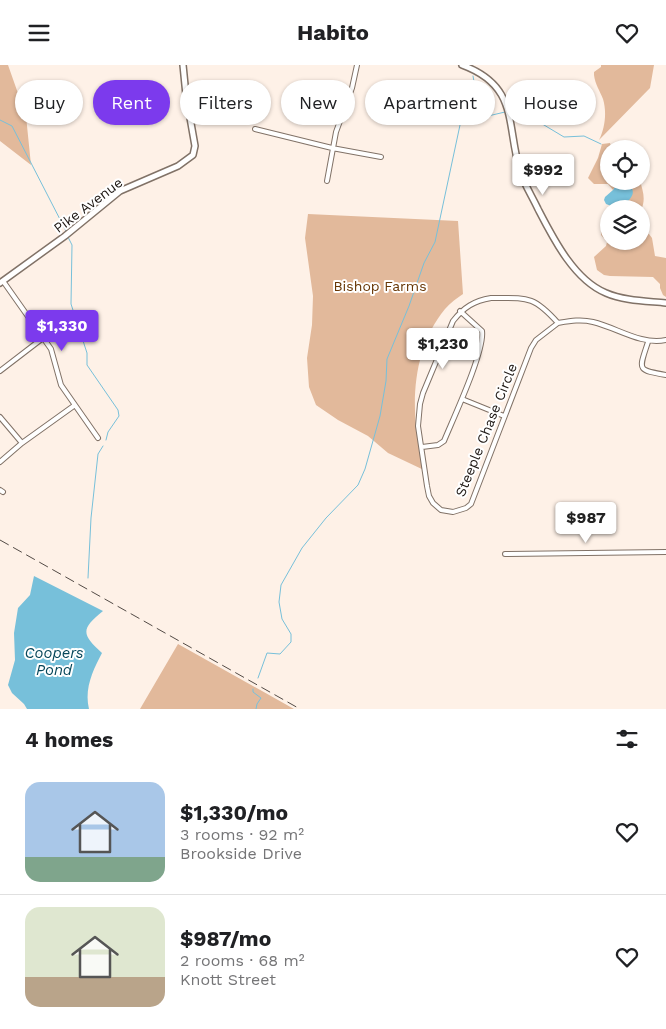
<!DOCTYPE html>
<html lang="en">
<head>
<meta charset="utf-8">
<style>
  body { margin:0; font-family:"Work Sans",sans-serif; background:#f6f6f6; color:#202124; height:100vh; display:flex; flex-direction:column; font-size:19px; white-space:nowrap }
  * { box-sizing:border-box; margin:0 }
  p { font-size:16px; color:#757577 }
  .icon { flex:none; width:28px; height:28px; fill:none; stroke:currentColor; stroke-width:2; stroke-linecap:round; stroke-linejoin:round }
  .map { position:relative; height:644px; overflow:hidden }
  .drawer { display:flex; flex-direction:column; background:#fff; flex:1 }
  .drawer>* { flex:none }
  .top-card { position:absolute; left:15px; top:15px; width:636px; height:45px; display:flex; gap:10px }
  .controls { position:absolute; left:600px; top:75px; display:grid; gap:10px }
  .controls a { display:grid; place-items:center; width:50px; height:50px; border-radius:50%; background:#fff; box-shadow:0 1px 4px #0004; font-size:25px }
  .price { position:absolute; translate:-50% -42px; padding:0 11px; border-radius:5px; background:#fff; color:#222; font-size:16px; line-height:32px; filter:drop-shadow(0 1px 2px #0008) }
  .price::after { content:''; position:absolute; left:50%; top:30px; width:15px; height:11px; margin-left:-8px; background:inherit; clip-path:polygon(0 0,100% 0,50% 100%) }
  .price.selected { background:#7c3aed; color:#fff }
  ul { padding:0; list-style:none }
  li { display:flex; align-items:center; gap:15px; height:125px; padding:0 25px }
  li+li { border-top:1px solid #e0e0e0 }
  li span { display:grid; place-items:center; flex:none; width:140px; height:100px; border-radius:15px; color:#555 }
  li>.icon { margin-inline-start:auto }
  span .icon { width:60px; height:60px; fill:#fffc; stroke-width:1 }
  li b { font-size:21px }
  h2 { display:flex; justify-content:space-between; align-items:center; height:60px; padding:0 25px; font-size:21px }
  .chip { padding:0 18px; border-radius:22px; background:#fff; box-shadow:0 1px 4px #0004; font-size:18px; line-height:45px }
  .chip.selected { background:#7c3aed; color:#fff }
  header { display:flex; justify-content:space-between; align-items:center; height:65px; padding:0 25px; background:#fff; font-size:22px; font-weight:700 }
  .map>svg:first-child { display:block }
</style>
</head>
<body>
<header><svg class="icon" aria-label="menu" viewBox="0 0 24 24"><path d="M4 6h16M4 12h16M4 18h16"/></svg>Habito<svg class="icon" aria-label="heart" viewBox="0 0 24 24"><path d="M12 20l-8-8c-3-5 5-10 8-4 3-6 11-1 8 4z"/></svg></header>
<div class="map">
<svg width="666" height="644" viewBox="0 0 666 644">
  <rect width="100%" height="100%" fill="#fef1e7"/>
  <!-- green -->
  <path fill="#e2b99b" d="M 0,0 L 8,0 L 26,51 L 31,100 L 0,76 Z
    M 601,0 L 654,0 L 650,23 L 599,75 C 605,63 607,47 603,34 C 600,26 595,19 594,10 L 594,7 L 601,2 Z
    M 610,78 L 612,84 L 609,84 L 609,93 L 600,103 L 601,107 L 604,108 L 609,107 L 609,116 L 619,116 L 613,125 L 608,119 L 594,119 L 588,113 L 598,93 L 602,79 Z
    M 627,116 L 640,116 C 643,126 646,135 641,145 L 615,144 L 614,142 L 633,123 Z
    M 308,149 L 458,156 L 463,229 C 457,233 450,238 445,244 C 417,278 411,326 417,369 C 418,381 423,394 426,406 L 388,388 L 368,371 L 338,355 L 316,340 L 309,322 L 307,293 L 312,260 L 313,231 L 305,173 Z
    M 607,153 L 609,154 L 609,176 L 641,176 L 641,167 L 649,169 L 652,173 L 655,191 L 666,193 L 666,232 L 663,230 L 660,223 L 660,219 L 653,212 L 610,211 L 604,210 L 597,205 L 594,192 L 606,181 L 607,177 L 601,170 L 601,161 Z
    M 178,579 L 294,644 L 140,644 Z"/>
  <!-- water -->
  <path fill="#77c0da" d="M 619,116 L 627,116 C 636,126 634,131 625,139 L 619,138 L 614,142 L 606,139 L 604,135 L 605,132 L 613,125 Z
    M 34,511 L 103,546 C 81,564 81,569 102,588 C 93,605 84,624 89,644 L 27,644 L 24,639 L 12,628 L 8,620 L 15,595 L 14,568 L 18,543 L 30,530 Z"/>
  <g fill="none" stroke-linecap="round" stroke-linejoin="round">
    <!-- stream -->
    <path stroke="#77c0da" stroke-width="1" d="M 0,55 L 12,61 L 66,166
      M 539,57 L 564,72 L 584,71 L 601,79
      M 460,59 L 465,55 L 479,57 L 488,51 L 505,47
      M 68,172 L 72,180 L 71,239 L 87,288 L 87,300 L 118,345 L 119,351 L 108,367 L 106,375
      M 88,513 L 91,453 L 98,389 L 103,381
      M 258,613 L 267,588 L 280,589 L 291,577 L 291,569 L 282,554 L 279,537 L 281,520 L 302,483 L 326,453 L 358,420 L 365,404 L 380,351 L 386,316 L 387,294 L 409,241 L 424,198 L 435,177 L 460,60 L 475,22 L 473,11
      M 253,624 L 253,627 L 261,633 L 257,639 L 256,644"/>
    <defs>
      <path id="street" d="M 255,64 L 332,83 L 381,92
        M 327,116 L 336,67 L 352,23 L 357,0
        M 3,216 L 51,284 L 61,320 L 98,373
        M 491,233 C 527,233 533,230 558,258 L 536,275 L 531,283 L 471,439 L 466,443 L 453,447 L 441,445 L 433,438 L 429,431 L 427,421 L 418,361 L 420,339 L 423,328 L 453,256 C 464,242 474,236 491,233 Z
        M 558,258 C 570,256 581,254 593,257 C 618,263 640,280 666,275
        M 648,277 C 639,305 636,305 666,310
        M 0,306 L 43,273
        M 462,334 L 504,351
        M 0,352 L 22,378
        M 422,382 L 438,380 L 444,376 C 453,354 485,286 482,266 L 460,246
        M 0,397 L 22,378 L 75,340
        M 0,425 L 3,427
        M 505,489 L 666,487"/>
      <path id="secondary" d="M 462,0 C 519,21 506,59 520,106 C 524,119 532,131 538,144 C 553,173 574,215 606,228 C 624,236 647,236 666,238
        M 0,218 L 65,171 L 120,126 L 178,101 L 193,90 L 195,81 L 186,30 L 183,0"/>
    </defs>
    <!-- street casing -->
    <use href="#street" stroke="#817267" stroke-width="6"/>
    <!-- secondary casing -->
    <use href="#secondary" stroke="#817267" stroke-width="8"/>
    <!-- street -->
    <use href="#street" stroke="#fff" stroke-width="4"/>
    <!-- secondary -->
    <use href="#secondary" stroke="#fff" stroke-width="5"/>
    <!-- rail -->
    <path stroke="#534b46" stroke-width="1" stroke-dasharray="10 5" stroke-linecap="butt" d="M 0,475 L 300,644"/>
  </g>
  <g text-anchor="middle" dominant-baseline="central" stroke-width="4" stroke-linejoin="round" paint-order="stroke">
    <!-- street labels -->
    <g font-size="14" fill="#1e1814" stroke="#fff">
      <text transform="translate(88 140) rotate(-37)">Pike Avenue</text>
      <text transform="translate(486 365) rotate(-68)">Steeple Chase Circle</text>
    </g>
    <!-- park labels -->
    <g font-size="14" fill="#673605" stroke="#fff">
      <text x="380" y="221">Bishop Farms</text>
    </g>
    <!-- water labels -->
    <g font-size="15" font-style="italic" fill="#06475a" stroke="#fff">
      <text x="54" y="588">Coopers<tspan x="54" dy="17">Pond</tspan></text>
    </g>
  </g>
</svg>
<div class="controls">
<a><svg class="icon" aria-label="locate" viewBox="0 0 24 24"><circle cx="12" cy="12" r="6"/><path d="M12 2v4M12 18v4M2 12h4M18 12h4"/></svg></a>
<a><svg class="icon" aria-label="layers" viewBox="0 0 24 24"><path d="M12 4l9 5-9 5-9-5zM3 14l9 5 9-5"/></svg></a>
</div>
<b class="price" style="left:543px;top:131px">$992</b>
<b class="price selected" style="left:62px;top:287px">$1,330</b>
<b class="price" style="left:443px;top:305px">$1,230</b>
<b class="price" style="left:586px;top:479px">$987</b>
<div class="top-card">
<a class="chip">Buy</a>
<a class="chip selected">Rent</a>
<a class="chip">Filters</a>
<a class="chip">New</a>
<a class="chip">Apartment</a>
<a class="chip">House</a>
</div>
</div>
<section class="drawer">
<h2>4 homes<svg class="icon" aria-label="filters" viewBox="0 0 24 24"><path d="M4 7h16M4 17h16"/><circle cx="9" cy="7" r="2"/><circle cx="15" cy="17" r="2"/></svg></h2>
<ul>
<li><span style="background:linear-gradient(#a9c7e8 75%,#7fa58c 0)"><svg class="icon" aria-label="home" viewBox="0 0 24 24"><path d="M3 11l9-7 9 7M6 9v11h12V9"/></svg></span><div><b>$1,330/mo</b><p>3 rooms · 92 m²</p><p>Brookside Drive</p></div><svg class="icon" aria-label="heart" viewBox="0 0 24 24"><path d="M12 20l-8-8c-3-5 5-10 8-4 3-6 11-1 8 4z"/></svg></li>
<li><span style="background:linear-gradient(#dfe7d0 70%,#b9a48a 0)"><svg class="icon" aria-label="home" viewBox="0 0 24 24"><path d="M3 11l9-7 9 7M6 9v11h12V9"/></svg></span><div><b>$987/mo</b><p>2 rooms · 68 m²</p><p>Knott Street</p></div><svg class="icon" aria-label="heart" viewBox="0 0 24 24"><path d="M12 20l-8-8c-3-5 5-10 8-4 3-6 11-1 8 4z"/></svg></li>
</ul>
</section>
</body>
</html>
